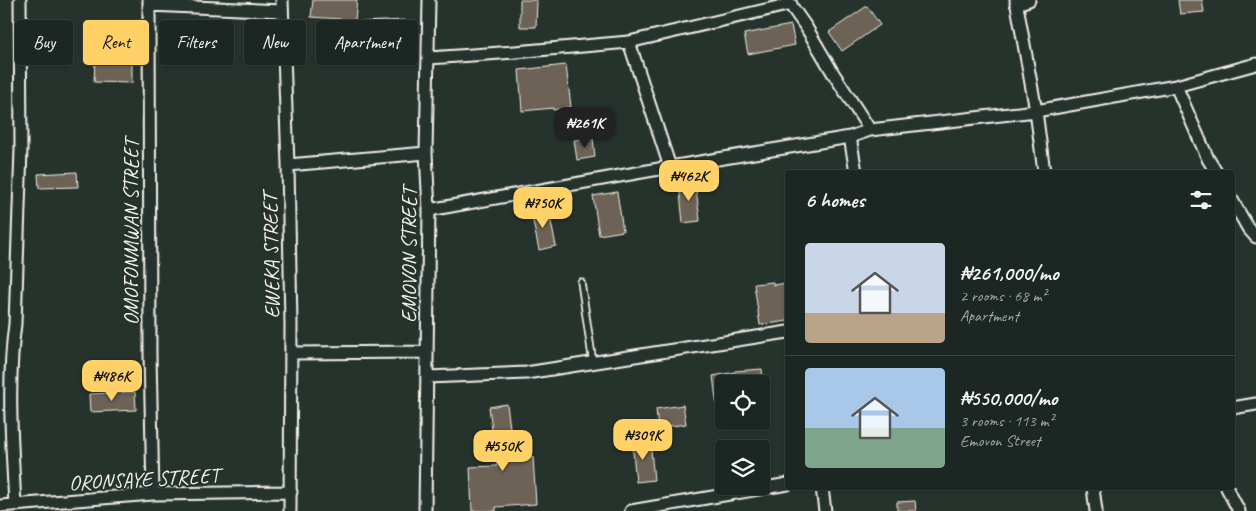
<!DOCTYPE html>
<html lang="en">
<head>
<meta charset="utf-8">
<style>
  body { margin:0; font-family:Caveat,sans-serif; background:#29322f; color:#f1f3f6; height:100vh; display:flex; flex-direction:column; font-size:19px; white-space:nowrap }
  * { box-sizing:border-box; margin:0 }
  p { font-size:16px; color:#a0a5a5 }
  .icon { flex:none; width:28px; height:28px; fill:none; stroke:currentColor; stroke-width:2; stroke-linecap:round; stroke-linejoin:round }
  .map { position:relative; flex:1; overflow:hidden }
  .sheet { position:absolute; left:785px; top:170px; width:450px; height:320px; display:flex; flex-direction:column; background:#1c2622; border-radius:5px; box-shadow:0 1px 4px #0004,0 0 0 1px #3a4340 }
  .sheet>* { flex:none }
  .top-card { position:absolute; left:15px; top:20px; width:475px; height:45px; display:flex; gap:10px }
  .buttons { position:absolute; left:715px; top:375px; display:grid; gap:10px }
  .buttons a { display:grid; place-items:center; width:55px; height:55px; border-radius:5px; background:#1c2622; box-shadow:0 1px 4px #0004,0 0 0 1px #3a4340; font-size:25px }
  .price { position:absolute; translate:-50% -42px; padding:0 11px; border-radius:10px; background:#ffd166; color:#111; font-size:16px; line-height:32px; filter:drop-shadow(0 1px 2px #0008) }
  .price::after { content:''; position:absolute; left:50%; top:30px; width:15px; height:11px; margin-left:-8px; background:inherit; clip-path:polygon(0 0,100% 0,50% 100%) }
  .price.selected { background:#222; color:#fff }
  ul { padding:0; list-style:none }
  li { display:flex; align-items:center; gap:15px; height:125px; padding:0 20px }
  li+li { border-top:1px solid #3a4340 }
  li span { display:grid; place-items:center; flex:none; width:140px; height:100px; border-radius:5px; color:#555 }
  li>.icon { margin-inline-start:auto }
  span .icon { width:60px; height:60px; fill:#fffc; stroke-width:1 }
  li b { font-size:21px }
  h2 { display:flex; justify-content:space-between; align-items:center; height:60px; padding:0 20px; font-size:21px }
  .pill { padding:0 18px; border-radius:5px; background:#1c2622; box-shadow:0 1px 4px #0004,0 0 0 1px #3a4340; font-size:18px; line-height:45px }
  .pill.selected { background:#ffd166; color:#111 }
  .map>svg:first-child { display:block }
</style>
</head>
<body>
<div class="map">
<svg width="1256" height="511" viewBox="0 0 1256 511">
  <rect width="100%" height="100%" fill="#26332d"/>
  <filter id="ink" filterUnits="userSpaceOnUse"><feTurbulence type="fractalNoise" baseFrequency=".02" numOctaves="2"/><feDisplacementMap in="SourceGraphic" scale="10" xChannelSelector="R" yChannelSelector="G"/><feConvolveMatrix kernelMatrix="1 2 1 2 8 2 1 2 1" color-interpolation-filters="sRGB"/></filter>
  <g filter="url(#ink)">
    <!-- building -->
    <path fill="#6c6256" stroke="#f4f1e8" d="M 313,0 L 357,0 L 355,20 L 311,17 Z
      M 520,0 L 537,0 L 536,27 L 520,27 Z
      M 1178,0 L 1202,0 L 1204,12 L 1180,14 Z
      M 867,6 L 880,25 L 842,51 L 829,32 Z
      M 405,20 L 406,36 L 361,38 L 360,22 Z
      M 791,25 L 795,45 L 748,54 L 744,34 Z
      M 136,37 L 136,56 L 132,56 L 132,83 L 94,82 L 95,61 L 97,61 L 96,38 Z
      M 566,65 L 571,107 L 553,110 L 553,108 L 522,111 L 519,70 Z
      M 593,138 L 595,157 L 577,160 L 574,140 Z
      M 77,172 L 78,187 L 39,188 L 38,174 Z
      M 695,181 L 700,221 L 683,223 L 679,183 Z
      M 617,192 L 623,231 L 599,235 L 593,196 Z
      M 548,208 L 556,246 L 539,250 L 531,212 Z
      M 773,282 L 773,285 L 788,283 L 788,321 L 760,325 L 754,284 Z
      M 762,369 L 763,384 L 724,384 L 724,414 L 718,415 L 713,376 L 735,372 L 735,371 Z
      M 135,392 L 136,410 L 90,412 L 89,394 Z
      M 507,404 L 514,460 L 533,457 L 536,504 L 496,507 L 496,511 L 472,511 L 470,467 L 497,466 L 489,407 Z
      M 683,405 L 686,424 L 658,428 L 656,409 Z
      M 650,440 L 654,480 L 636,482 L 632,442 Z
      M 915,501 L 916,511 L 897,511 L 897,502 Z"/>
    <g fill="none" stroke-linecap="round" stroke-linejoin="round">
      <defs>
        <path id="service" d="M 581,282 L 593,363"/>
        <path id="minor" d="M 149,0 L 150,355 L 153,494
          M 282,0 L 288,165 L 291,325 L 290,511
          M 787,0 L 806,27 L 833,73 L 870,130
          M 1016,0 L 1036,111 L 1044,172
          M 1016,4 L 1029,0
          M 149,5 L 282,11
          M 629,42 L 670,167
          M 429,58 L 515,52 L 629,42 L 791,4
          M 1176,86 L 1208,159 L 1216,172
          M 850,137 L 856,172
          M 288,165 L 426,153
          M 1232,200 L 1248,228 L 1256,237
          M 429,210 L 670,167 L 850,137 L 870,130 L 1036,111 L 1176,86 L 1256,64
          M 291,353 L 427,352
          M 427,377 L 526,373 L 788,332
          M 1232,408 L 1256,404
          M 822,488 L 825,511
          M 1093,488 L 1096,511
          M 1227,488 L 1239,511
          M 15,505 C 12,445 7,384 15,324 L 21,149 L 20,0
          M 0,506 L 153,494 L 291,492
          M 425,511 L 429,210 L 426,153 L 429,0
          M 631,511 L 788,484"/>
      </defs>
      <!-- service casing -->
      <use href="#service" stroke="#f4f1e8" stroke-width="9"/>
      <!-- minor casing -->
      <use href="#minor" stroke="#f4f1e8" stroke-width="15"/>
      <!-- service -->
      <use href="#service" stroke="#26332d" stroke-width="5.5"/>
      <!-- minor -->
      <use href="#minor" stroke="#26332d" stroke-width="11"/>
    </g>
  </g>
  <g text-anchor="middle" dominant-baseline="central" stroke-width="4" stroke-linejoin="round" paint-order="stroke">
    <!-- street labels -->
    <g font-size="21" fill="#f4f1e8" stroke="#26332d">
      <text transform="translate(131 232) rotate(-90)">OMOFONMWAN STREET</text>
      <text transform="translate(409 255) rotate(-90)">EMOVON STREET</text>
      <text transform="translate(271 256) rotate(-91)">EWEKA STREET</text>
      <text transform="translate(144 479) rotate(-3)">ORONSAYE STREET</text>
    </g>
  </g>
</svg>
<div class="buttons">
<a><svg class="icon" aria-label="locate" viewBox="0 0 24 24"><circle cx="12" cy="12" r="6"/><path d="M12 2v4M12 18v4M2 12h4M18 12h4"/></svg></a>
<a><svg class="icon" aria-label="layers" viewBox="0 0 24 24"><path d="M12 4l9 5-9 5-9-5zM3 14l9 5 9-5"/></svg></a>
</div>
<b class="price selected" style="left:585px;top:149px">₦261K</b>
<b class="price" style="left:689px;top:202px">₦462K</b>
<b class="price" style="left:543px;top:229px">₦750K</b>
<b class="price" style="left:112px;top:402px">₦486K</b>
<b class="price" style="left:643px;top:461px">₦309K</b>
<b class="price" style="left:503px;top:472px">₦550K</b>
<div class="top-card">
<a class="pill">Buy</a>
<a class="pill selected">Rent</a>
<a class="pill">Filters</a>
<a class="pill">New</a>
<a class="pill">Apartment</a>
</div>
<section class="sheet">
<h2>6 homes<svg class="icon" aria-label="filters" viewBox="0 0 24 24"><path d="M4 7h16M4 17h16"/><circle cx="9" cy="7" r="2"/><circle cx="15" cy="17" r="2"/></svg></h2>
<ul>
<li><span style="background:linear-gradient(#c9d6e8 70%,#b9a48a 0)"><svg class="icon" aria-label="home" viewBox="0 0 24 24"><path d="M3 11l9-7 9 7M6 9v11h12V9"/></svg></span><div><b>₦261,000/mo</b><p>2 rooms · 68 m²</p><p>Apartment</p></div></li>
<li><span style="background:linear-gradient(#a9c7e8 60%,#7fa58c 0)"><svg class="icon" aria-label="home" viewBox="0 0 24 24"><path d="M3 11l9-7 9 7M6 9v11h12V9"/></svg></span><div><b>₦550,000/mo</b><p>3 rooms · 113 m²</p><p>Emovon Street</p></div></li>
</ul>
</section>
</div>
</body>
</html>
